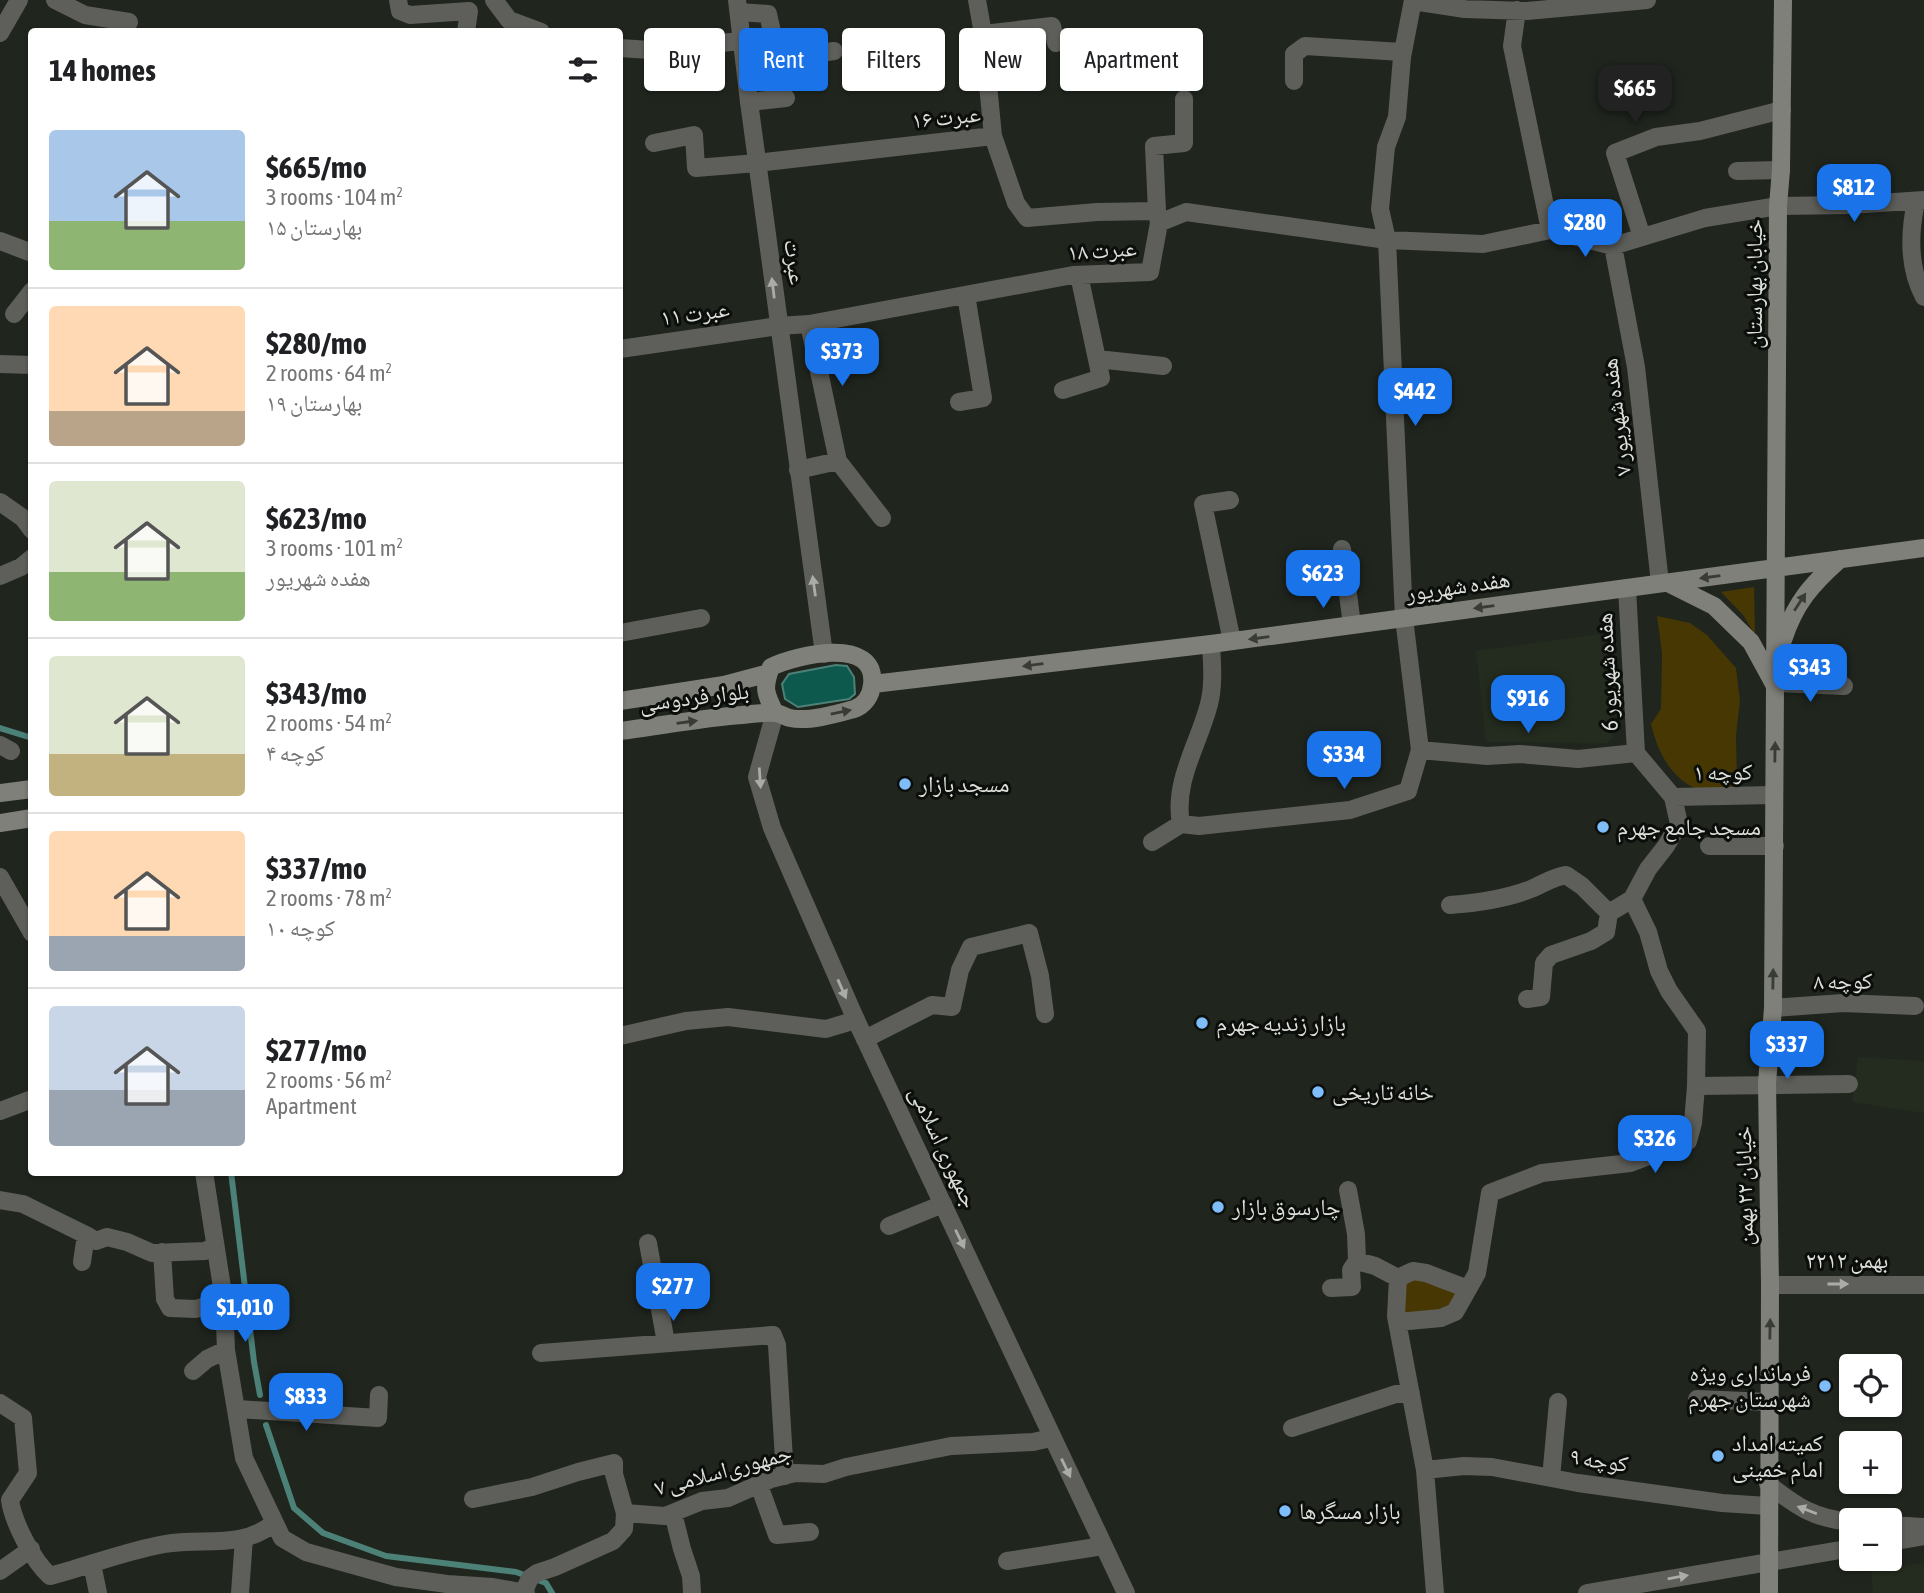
<!DOCTYPE html>
<html lang="en">
<head>
<meta charset="utf-8">
<style>
  body { margin:0; font-family:"Asap Condensed","Noto Naskh Arabic",sans-serif; background:#f6f6f6; color:#202124; height:100vh; display:flex; flex-direction:column; font-size:26px; white-space:nowrap }
  * { box-sizing:border-box; margin:0 }
  p { font-size:23px; color:#757577 }
  .icon { flex:none; width:38px; height:38px; fill:none; stroke:currentColor; stroke-width:2; stroke-linecap:round; stroke-linejoin:round }
  .map { position:relative; flex:1; overflow:hidden }
  .sheet { position:absolute; left:28px; top:28px; width:595px; height:1148px; display:flex; flex-direction:column; background:#fff; border-radius:7px; box-shadow:0 2px 5px #0004 }
  .sheet>* { flex:none }
  .top-card { position:absolute; left:644px; top:28px; width:665px; height:63px; display:flex; gap:14px }
  .tools { position:absolute; left:1839px; top:1354px; display:grid; gap:14px }
  .tools a { display:grid; place-items:center; width:63px; height:63px; border-radius:7px; background:#fff; box-shadow:0 2px 5px #0004; font-size:35px }
  .price { position:absolute; translate:-50% -60px; padding:0 16px; border-radius:14px; background:#1a73e8; color:#fff; font-size:23px; line-height:46px; filter:drop-shadow(0 2px 4px #0008) }
  .price::after { content:''; position:absolute; left:50%; top:42px; width:21px; height:16px; margin-left:-10px; background:inherit; clip-path:polygon(0 0,100% 0,50% 100%) }
  .price.active { background:#222; color:#fff }
  ul { padding:0; list-style:none }
  li { display:flex; align-items:center; gap:21px; height:175px; padding:0 21px }
  li+li { border-top:2px solid #e0e0e0 }
  li span { display:grid; place-items:center; flex:none; width:196px; height:140px; border-radius:7px; color:#555 }
  li>.icon { margin-inline-start:auto }
  span .icon { width:84px; height:84px; fill:#fffc; stroke-width:1 }
  li b { font-size:30px }
  h2 { display:flex; justify-content:space-between; align-items:center; height:84px; padding:0 21px; font-size:30px }
  .tag { padding:0 24px; border-radius:7px; background:#fff; box-shadow:0 2px 5px #0004; font-size:24px; line-height:63px }
  .tag.active { background:#1a73e8; color:#fff }
  .map>svg:first-child { display:block }
</style>
</head>
<body>
<div class="map">
<svg width="1924" height="1593" viewBox="0 0 1924 1593">
  <rect width="100%" height="100%" fill="#20251e"/>
  <!-- built -->
  <path fill="#242c1f" d="M 1600,634 L 1613,737 L 1607,743 L 1486,742 L 1476,651 Z
    M 1858,1057 L 1924,1061 L 1924,1113 L 1852,1102 Z
    M 1922,1563 L 1924,1565 L 1924,1593 L 1873,1593 L 1871,1572 Z"/>
  <!-- green -->
  <path fill="#473703" d="M 1754,587 L 1755,635 L 1744,616 L 1721,592 Z
    M 1657,616 L 1690,623 L 1707,635 L 1736,668 L 1740,701 L 1736,735 L 1737,776 L 1734,791 C 1725,792 1714,795 1707,793 C 1673,783 1659,756 1651,724 L 1661,709 L 1662,653 Z
    M 1413,1271 L 1468,1289 L 1455,1312 L 1398,1322 L 1398,1278 Z"/>
  <!-- water -->
  <path fill="#0e594e" stroke="#4c8178" stroke-width="2" d="M 836,665 L 847,666 L 854,677 L 855,694 L 849,699 L 798,707 L 785,699 L 782,684 L 789,674 Z"/>
  <g fill="none" stroke-linecap="round" stroke-linejoin="round">
    <!-- stream -->
    <path stroke="#4c8178" stroke-width="6" d="M 0,728 L 32,738
      M 231,1172 L 254,1362 L 260,1395
      M 266,1425 L 294,1508 L 323,1533 L 386,1556 L 516,1572 L 546,1583 L 552,1593"/>
    <!-- minor -->
    <path stroke="#5e5f5a" stroke-width="18" d="M 55,0 L 85,15 L 129,22
      M 398,0 L 400,11 L 410,15 L 469,11 L 466,32
      M 494,0 L 509,20 L 541,32
      M 977,0 L 983,34 L 993,136
      M 1413,1 L 1465,9 L 1527,11 L 1647,0
      M 1517,10 L 1512,46 L 1550,230
      M 739,12 L 768,14 L 778,59 L 834,51
      M 0,33 L 19,0
      M 983,34 L 1052,26 L 1056,43
      M 620,48 L 650,50 L 741,41
      M 1294,81 L 1294,54 L 1305,46 L 1402,52
      M 749,102 L 786,98
      M 654,143 L 694,135 L 696,168 L 757,163 L 993,136 L 1016,203 L 1027,218 L 1097,212 L 1157,211 L 1159,223
      M 1737,171 L 1781,170
      M 1916,202 C 1909,234 1908,267 1924,297
      M 1157,211 L 1154,146 L 1184,143 L 1184,99
      M 1642,237 L 1615,153 L 1656,137 L 1700,131 L 1782,110
      M 0,241 L 32,253
      M 1613,246 L 1636,367 L 1660,583
      M 14,314 L 32,291
      M 809,324 L 838,461 L 882,518
      M 620,349 L 778,326 L 809,324 L 1073,275 L 1150,272 L 1159,223 L 1186,212 L 1387,240 L 1483,244 L 1550,230 L 1613,246 L 1705,218 L 1778,206 L 1850,205 L 1924,200
      M 1097,359 L 1163,366
      M 0,364 L 32,365
      M 1063,390 L 1101,378 L 1079,275
      M 959,402 L 983,398 L 966,295
      M 798,470 L 838,461
      M 1230,500 L 1203,504 L 1232,641
      M 0,502 L 23,518 L 32,530
      M 1342,549 L 1352,625
      M 0,576 L 21,567 L 32,558
      M 1627,588 L 1636,753
      M 620,633 L 701,618
      M 1776,683 L 1844,686
      M 0,745 L 11,751
      M 1420,750 L 1487,756 L 1520,754 L 1578,759 L 1636,753
      M 1673,797 L 1774,795
      M 1181,824 C 1173,781 1199,744 1209,704 C 1214,685 1212,663 1211,644
      M 1152,842 L 1181,824 L 1199,826 L 1350,810 L 1408,791 L 1420,750 L 1404,618 L 1387,240 L 1380,209 L 1386,147 L 1397,117 L 1402,57 L 1413,0
      M 1709,846 L 1775,846
      M 0,877 L 32,933
      M 1450,905 C 1476,903 1506,899 1531,889 C 1543,884 1553,877 1566,875 L 1582,886 L 1609,913
      M 1527,999 L 1541,997 L 1544,963 L 1551,955 L 1591,941 L 1606,932 L 1609,913 L 1632,899 L 1648,869 L 1666,846 L 1679,824 L 1673,797 L 1636,753
      M 1773,1008 L 1843,1003 L 1915,1006
      M 620,1036 L 686,1021 L 728,1017 L 826,1029 L 856,1020
      M 865,1039 L 932,1005 L 952,1007 L 960,970 L 971,947 L 1029,933 L 1040,976 L 1045,1014
      M 1696,1086 L 1849,1084
      M 0,1111 L 32,1099
      M 204,1172 L 224,1300 L 226,1350 L 244,1458 L 282,1538 L 306,1552 L 396,1577 L 447,1584 L 493,1587 L 526,1593
      M 1348,1190 L 1356,1234 L 1357,1261 L 1375,1266 L 1398,1278 L 1396,1316 L 1425,1470 L 1435,1593
      M 0,1200 L 23,1204 L 86,1235 L 82,1262
      M 889,1226 L 943,1204
      M 86,1235 L 96,1241 L 107,1237 L 127,1242 L 152,1253 L 205,1251 L 215,1246
      M 648,1243 L 666,1343
      M 162,1252 L 165,1299 L 170,1308 L 196,1309 L 224,1300
      M 1398,1278 L 1413,1271 L 1426,1273 L 1468,1289 L 1477,1273 L 1490,1193 L 1542,1173 L 1630,1163 L 1688,1141 L 1693,1123 L 1696,1086 L 1697,1031 L 1669,991 L 1659,971 L 1648,932 L 1632,899
      M 1770,1285 L 1924,1285
      M 1331,1288 L 1352,1287 L 1351,1270 L 1357,1261
      M 1398,1322 L 1441,1318 L 1455,1312 L 1468,1289
      M 541,1353 L 773,1335 L 777,1345 L 785,1476
      M 193,1371 L 207,1359 L 226,1350
      M 1697,1399 L 1769,1402
      M 0,1403 L 23,1418 L 28,1473 L 10,1500 C 13,1522 33,1561 50,1576 C 88,1566 125,1551 165,1544 C 203,1537 241,1550 274,1523
      M 238,1409 L 378,1418 L 379,1395
      M 1292,1428 L 1396,1394 L 1411,1394
      M 1425,1470 L 1464,1466 L 1492,1467 L 1578,1483 L 1722,1503 L 1768,1506
      M 1551,1478 L 1558,1402
      M 759,1485 L 777,1535 L 810,1532
      M 473,1499 L 532,1487 L 578,1472 L 614,1463 L 614,1474 L 625,1513
      M 673,1513 L 682,1549 L 691,1576 L 692,1593
      M 1007,1561 L 1103,1546
      M 92,1564 L 98,1593
      M 0,1571 L 31,1549
      M 524,1591 L 530,1578 L 537,1573 L 555,1567 L 613,1541 L 624,1529 L 625,1513 L 665,1516 L 702,1501 L 728,1498 L 771,1479 L 795,1473 L 824,1474 L 846,1467 L 951,1446 L 1033,1442 L 1051,1438
      M 240,1593 L 244,1538"/>
    <!-- tertiary -->
    <path stroke="#5e5f5a" stroke-width="18" d="M 737,0 L 749,102 L 824,654
      M 775,713 L 757,777 L 772,828 L 856,1020 L 1126,1593
      M 1768,1484 C 1796,1506 1814,1519 1852,1522
      M 1890,1525 L 1924,1527
      M 1890,1542 L 1924,1536
      M 1587,1593 L 1852,1548"/>
    <!-- secondary -->
    <path stroke="#7f8079" stroke-width="18" d="M 1668,583 L 1714,606 L 1751,642 L 1775,686
      M 1783,640 C 1795,603 1811,585 1840,559
      M 873,684 L 1211,644 L 1924,548
      M 620,701 L 724,685 L 769,673
      M 620,731 C 660,726 701,718 742,715 C 752,714 765,712 775,713 C 780,713 785,717 790,718 C 808,722 836,714 854,709 C 864,706 871,696 872,685 C 878,635 796,655 771,667 C 763,688 765,693 775,713
      M 0,793 L 32,789
      M 0,823 L 32,818
      M 1769,1593 L 1770,1285 L 1767,1083 L 1773,1008 L 1778,206 L 1781,170 L 1783,0"/>
  </g>
  <!-- one-way arrows -->
  <defs><path id="oneway-solid" d="M-6-.8H1V-3.2L6.5 0L1 3.2V.8H-6Z" transform="scale(1.75)"/></defs>
  <g fill="#aaaca7">
    <use href="#oneway-solid" transform="translate(773 288) rotate(-97)"/>
    <use href="#oneway-solid" transform="translate(814 586) rotate(-98)"/>
    <use href="#oneway-solid" transform="translate(760 778) rotate(86)"/>
    <use href="#oneway-solid" transform="translate(842 989) rotate(66)"/>
    <use href="#oneway-solid" transform="translate(960 1239) rotate(64)"/>
    <use href="#oneway-solid" transform="translate(1838 1284)"/>
    <use href="#oneway-solid" transform="translate(1066 1468) rotate(64)"/>
    <use href="#oneway-solid" transform="translate(1807 1510) rotate(-159)"/>
    <use href="#oneway-solid" transform="translate(1678 1577) rotate(-10)"/>
  </g>
  <g fill="#393c36">
    <use href="#oneway-solid" transform="translate(1710 577) rotate(172)"/>
    <use href="#oneway-solid" transform="translate(1800 602) rotate(-57)"/>
    <use href="#oneway-solid" transform="translate(1484 607) rotate(172)"/>
    <use href="#oneway-solid" transform="translate(1259 638) rotate(172)"/>
    <use href="#oneway-solid" transform="translate(1033 665) rotate(173)"/>
    <use href="#oneway-solid" transform="translate(841 712) rotate(-12)"/>
    <use href="#oneway-solid" transform="translate(687 722) rotate(-8)"/>
    <use href="#oneway-solid" transform="translate(1775 752) rotate(-89)"/>
    <use href="#oneway-solid" transform="translate(1773 979) rotate(-89)"/>
    <use href="#oneway-solid" transform="translate(1770 1329) rotate(-89)"/>
  </g>
  <!-- markers -->
  <g fill="#7ebdf9" stroke="#0b0e0a" stroke-width="2.5">
    <circle cx="905" cy="784" r="7"/>
    <circle cx="1603" cy="827" r="7"/>
    <circle cx="1202" cy="1023" r="7"/>
    <circle cx="1318" cy="1092" r="7"/>
    <circle cx="1218" cy="1207" r="7"/>
    <circle cx="1825" cy="1386" r="7"/>
    <circle cx="1718" cy="1456" r="7"/>
    <circle cx="1285" cy="1511" r="7"/>
  </g>
  <g text-anchor="middle" dominant-baseline="central" stroke-width="6" stroke-linejoin="round" paint-order="stroke">
    <!-- street labels -->
    <g font-size="23" fill="#dcdfda" stroke="#0b0e0a">
      <text transform="translate(946 117) rotate(-6)">عبرت ۱۶</text>
      <text transform="translate(1102 250) rotate(-4)">عبرت ۱۸</text>
      <text transform="translate(795 262) rotate(83)">عبرت</text>
      <text transform="translate(1754 284) rotate(-90)">خیابان بهارستان</text>
      <text transform="translate(695 313) rotate(-8)">عبرت ۱۱</text>
      <text transform="translate(1616 417) rotate(-97)">هفده شهریور ۷</text>
      <text transform="translate(1458 586) rotate(-8)">هفده شهریور</text>
      <text transform="translate(1607 672) rotate(-93)">هفده شهریور 6</text>
      <text transform="translate(694 697) rotate(-7)">بلوار فردوسی</text>
      <text transform="translate(1723 772) rotate(-1)">کوچه ۱</text>
      <text transform="translate(1843 981) rotate(-1)">کوچه ۸</text>
      <text transform="translate(944 1147) rotate(65)">جمهوری اسلامی</text>
      <text transform="translate(1744 1186) rotate(-91)">خیابان ۲۲ بهمن</text>
      <text x="1847" y="1260">۲۲بهمن ۱۲</text>
      <text transform="translate(1599 1460) rotate(8)">کوچه ۹</text>
      <text transform="translate(723 1470) rotate(-15)">جمهوری‌اسلامی ۷</text>
    </g>
    <!-- poi labels -->
    <g font-size="23" fill="#dcdfda" stroke="#0b0e0a" text-anchor="start">
      <text x="919" y="784">مسجد بازار</text>
      <text x="1617" y="827">مسجد جامع جهرم</text>
      <text x="1216" y="1023">بازار زندیه جهرم</text>
      <text x="1332" y="1092">خانه تاریخی</text>
      <text x="1232" y="1207">چارسوق بازار</text>
      <text x="1811" y="1373" text-anchor="end">فرمانداری ویژه<tspan x="1811" dy="26">شهرستان جهرم</tspan></text>
      <text x="1732" y="1443">کمیته امداد<tspan x="1732" dy="26">امام خمینی</tspan></text>
      <text x="1299" y="1511">بازار مسگرها</text>
    </g>
  </g>
</svg>
<div class="tools">
<a><svg class="icon" aria-label="locate" viewBox="0 0 24 24"><circle cx="12" cy="12" r="6"/><path d="M12 2v4M12 18v4M2 12h4M18 12h4"/></svg></a>
<a>+</a>
<a>−</a>
</div>
<b class="price active" style="left:1635px;top:125px">$665</b>
<b class="price" style="left:1854px;top:224px">$812</b>
<b class="price" style="left:1585px;top:259px">$280</b>
<b class="price" style="left:842px;top:388px">$373</b>
<b class="price" style="left:1415px;top:428px">$442</b>
<b class="price" style="left:1323px;top:610px">$623</b>
<b class="price" style="left:1810px;top:704px">$343</b>
<b class="price" style="left:1528px;top:735px">$916</b>
<b class="price" style="left:1344px;top:791px">$334</b>
<b class="price" style="left:1787px;top:1081px">$337</b>
<b class="price" style="left:1655px;top:1175px">$326</b>
<b class="price" style="left:673px;top:1323px">$277</b>
<b class="price" style="left:245px;top:1344px">$1,010</b>
<b class="price" style="left:306px;top:1433px">$833</b>
<div class="top-card">
<a class="tag">Buy</a>
<a class="tag active">Rent</a>
<a class="tag">Filters</a>
<a class="tag">New</a>
<a class="tag">Apartment</a>
</div>
<section class="sheet">
<h2>14 homes<svg class="icon" aria-label="filters" viewBox="0 0 24 24"><path d="M4 7h16M4 17h16"/><circle cx="9" cy="7" r="2"/><circle cx="15" cy="17" r="2"/></svg></h2>
<ul>
<li><span style="background:linear-gradient(#a9c7e8 65%,#8fb573 0)"><svg class="icon" aria-label="home" viewBox="0 0 24 24"><path d="M3 11l9-7 9 7M6 9v11h12V9"/></svg></span><div><b>$665/mo</b><p>3 rooms · 104 m²</p><p>بهارستان ۱۵</p></div></li>
<li><span style="background:linear-gradient(#ffd9b3 75%,#b9a48a 0)"><svg class="icon" aria-label="home" viewBox="0 0 24 24"><path d="M3 11l9-7 9 7M6 9v11h12V9"/></svg></span><div><b>$280/mo</b><p>2 rooms · 64 m²</p><p>بهارستان ۱۹</p></div></li>
<li><span style="background:linear-gradient(#dfe7d0 65%,#8fb573 0)"><svg class="icon" aria-label="home" viewBox="0 0 24 24"><path d="M3 11l9-7 9 7M6 9v11h12V9"/></svg></span><div><b>$623/mo</b><p>3 rooms · 101 m²</p><p>هفده شهریور</p></div></li>
<li><span style="background:linear-gradient(#dfe7d0 70%,#c2b280 0)"><svg class="icon" aria-label="home" viewBox="0 0 24 24"><path d="M3 11l9-7 9 7M6 9v11h12V9"/></svg></span><div><b>$343/mo</b><p>2 rooms · 54 m²</p><p>کوچه ۴</p></div></li>
<li><span style="background:linear-gradient(#ffd9b3 75%,#9aa5b1 0)"><svg class="icon" aria-label="home" viewBox="0 0 24 24"><path d="M3 11l9-7 9 7M6 9v11h12V9"/></svg></span><div><b>$337/mo</b><p>2 rooms · 78 m²</p><p>کوچه ۱۰</p></div></li>
<li><span style="background:linear-gradient(#c9d6e8 60%,#9aa5b1 0)"><svg class="icon" aria-label="home" viewBox="0 0 24 24"><path d="M3 11l9-7 9 7M6 9v11h12V9"/></svg></span><div><b>$277/mo</b><p>2 rooms · 56 m²</p><p>Apartment</p></div></li>
</ul>
</section>
</div>
</body>
</html>
